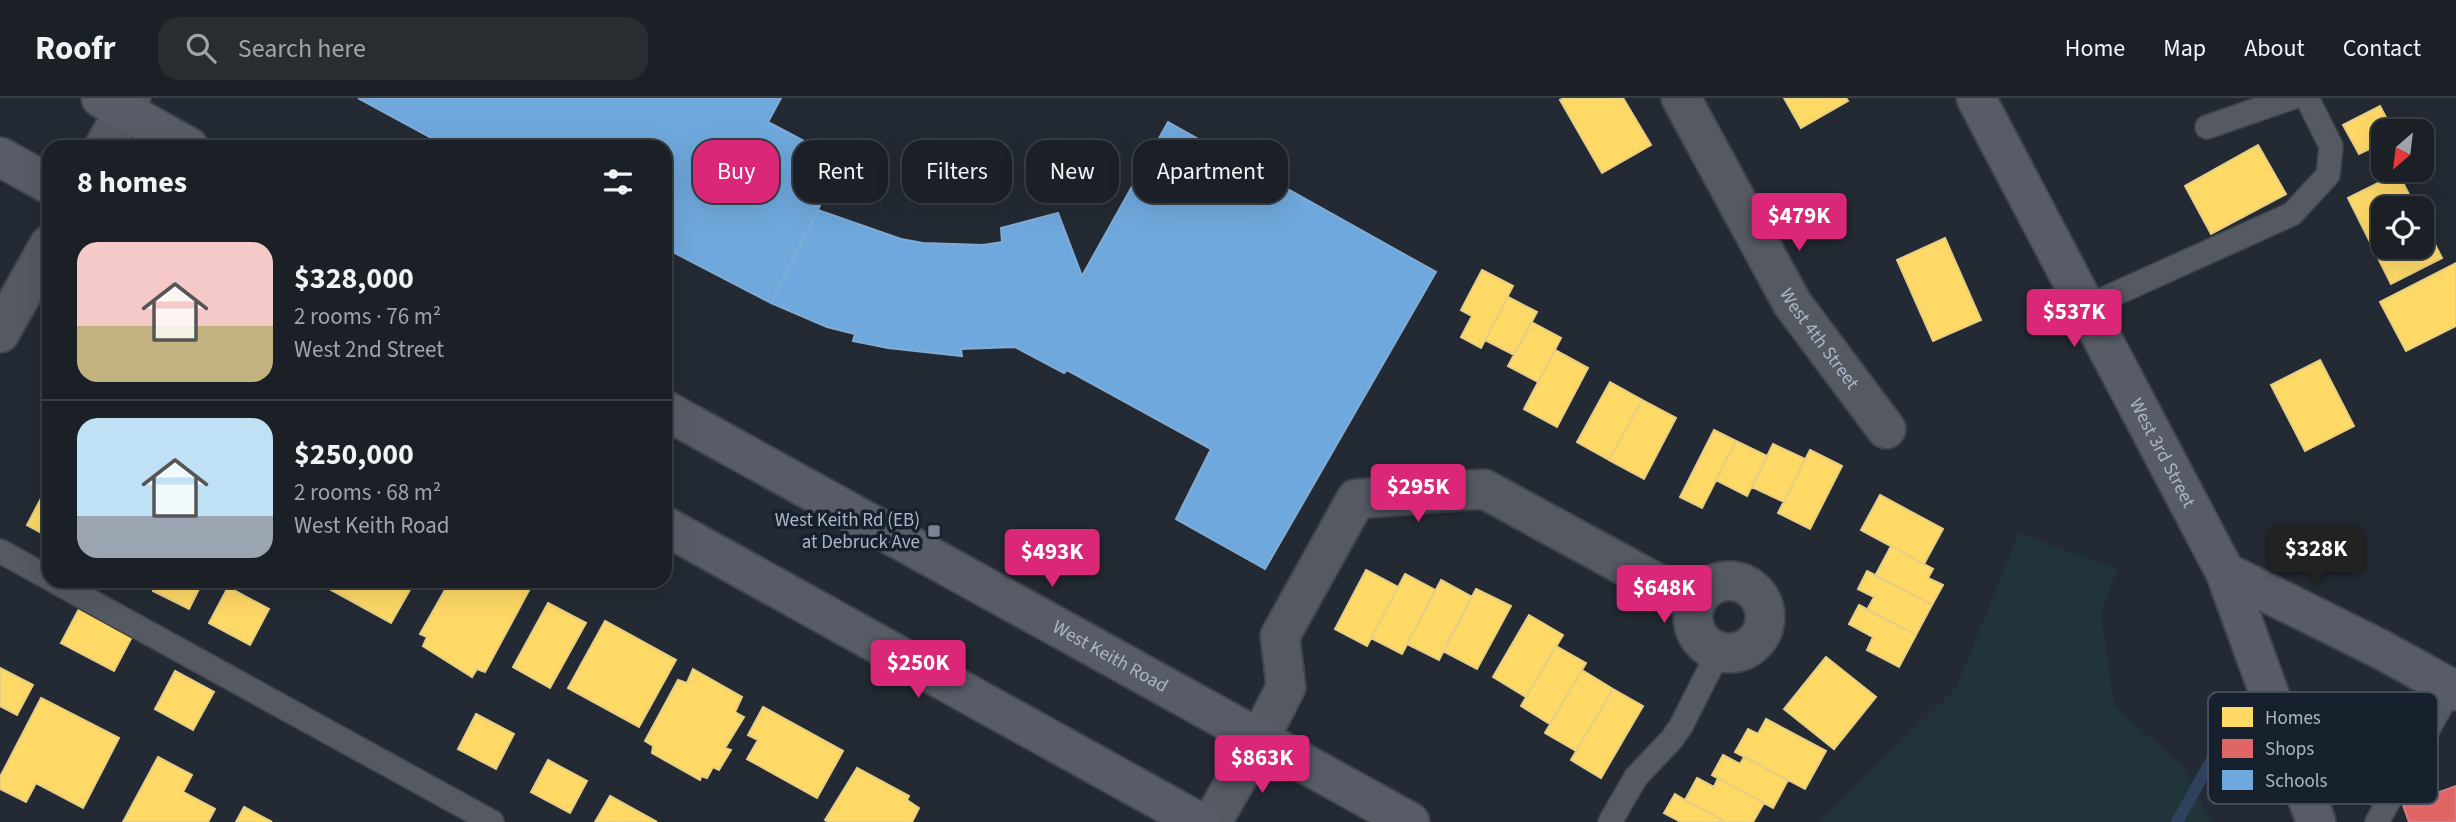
<!DOCTYPE html>
<html lang="en">
<head>
<meta charset="utf-8">
<style>
  body { margin:0; font-family:"Source Sans 3",sans-serif; background:#282d32; color:#f1f3f6; height:100vh; display:flex; flex-direction:column; font-size:26px; white-space:nowrap }
  * { box-sizing:border-box; margin:0 }
  p { font-size:23px; color:#a0a3a7 }
  .icon { flex:none; width:38px; height:38px; fill:none; stroke:currentColor; stroke-width:2; stroke-linecap:round; stroke-linejoin:round }
  .map { position:relative; flex:1; overflow:hidden }
  .panel { position:absolute; left:42px; top:42px; width:630px; height:448px; display:flex; flex-direction:column; background:#1b2026; border-radius:21px; box-shadow:0 7px 28px #0002,0 0 0 2px #393e43 }
  .panel>* { flex:none }
  .hud { position:absolute; left:693px; top:42px; width:665px; height:63px; display:flex; gap:14px }
  .needle { width:46px; rotate:208deg }
  .buttons { position:absolute; left:2371px; top:21px; display:grid; gap:14px }
  .buttons a { display:grid; place-items:center; width:63px; height:63px; border-radius:14px; background:#1b2026; box-shadow:0 7px 28px #0002,0 0 0 2px #393e43; font-size:35px }
  .price { position:absolute; translate:-50% -60px; padding:0 16px; border-radius:7px; background:#db2777; color:#fff; font-size:23px; line-height:46px; filter:drop-shadow(0 2px 4px #0008) }
  .price::after { content:''; position:absolute; left:50%; top:42px; width:21px; height:16px; margin-left:-10px; background:inherit; clip-path:polygon(0 0,100% 0,50% 100%) }
  .price.on { background:#222; color:#fff }
  ul { padding:0; list-style:none }
  li { display:flex; align-items:center; gap:21px; height:175px; padding:0 35px }
  li+li { border-top:2px solid #393e43 }
  li span { display:grid; place-items:center; flex:none; width:196px; height:140px; border-radius:21px; color:#555 }
  li>.icon { margin-inline-start:auto }
  span .icon { width:84px; height:84px; fill:#fffc; stroke-width:1 }
  li b { font-size:30px }
  h2 { display:flex; justify-content:space-between; align-items:center; height:84px; padding:0 35px; font-size:30px }
  .pill { padding:0 24px; border-radius:21px; background:#1b2026; box-shadow:0 7px 28px #0002,0 0 0 2px #393e43; font-size:24px; line-height:63px }
  .pill.on { background:#db2777; color:#fff }
  header { display:flex; align-items:center; gap:42px; box-sizing:border-box; height:98px; padding:0 35px; background:#1b2026; border-bottom:2px solid #393e43 }
  header strong { font-size:33px }
  nav { display:flex; gap:38px; margin-inline-start:auto; font-size:24px }
  .search { width:490px; height:63px; background:#282d32; display:flex; align-items:center; gap:18px; box-sizing:border-box; padding:0 24px; border-radius:21px; color:#a0a3a7; font-size:26px }
  .map>svg:first-child { display:block }
</style>
</head>
<body>
<header>
<strong>Roofr</strong>
<div class="search"><svg class="icon" aria-label="search" viewBox="0 0 24 24"><circle cx="10" cy="10" r="6"/><path d="M15 15l6 6"/></svg>Search here</div>
<nav><a>Home</a><a>Map</a><a>About</a><a>Contact</a></nav>
</header>
<div class="map">
<svg width="2456" height="724" viewBox="0 0 2456 724">
  <rect width="100%" height="100%" fill="#242a33"/>
  <!-- green -->
  <path fill="#213439" d="M 2019,435 L 2117,471 L 2101,516 L 2114,607 L 2183,669 L 2212,724 L 1820,724 L 1956,590 Z"/>
  <!-- homes -->
  <path fill="#ffd966" stroke="#e6ce83" stroke-width="2" d="M 1564,0 L 1623,0 L 1651,47 L 1602,75 L 1560,2 Z
    M 1784,0 L 1846,0 L 1848,3 L 1801,30 Z
    M 2380,8 L 2393,33 L 2384,33 L 2384,44 L 2359,56 L 2343,27 Z
    M 2258,47 L 2286,96 L 2211,136 L 2185,88 Z
    M 2398,75 L 2416,110 L 2384,110 L 2384,149 L 2422,149 L 2422,121 L 2442,160 L 2391,186 L 2348,100 Z
    M 1945,140 L 1981,222 L 1933,243 L 1897,162 Z
    M 2456,165 L 2456,228 L 2406,253 L 2380,204 Z
    M 1482,172 L 1513,188 L 1481,250 L 1461,239 L 1472,218 L 1461,212 Z
    M 1508,199 L 1537,214 L 1514,257 L 1485,242 Z
    M 1531,224 L 1561,240 L 1538,284 L 1508,268 Z
    M 1555,252 L 1588,270 L 1557,329 L 1524,311 Z
    M 2320,262 L 2354,328 L 2305,353 L 2271,287 Z
    M 1610,284 L 1642,302 L 1609,362 L 1577,344 Z
    M 1642,302 L 1676,320 L 1644,381 L 1609,362 Z
    M 1714,332 L 1736,343 L 1702,410 L 1680,399 Z
    M 1736,343 L 1767,358 L 1747,398 L 1716,382 Z
    M 1773,346 L 1805,361 L 1784,404 L 1752,389 Z
    M 1810,352 L 1842,368 L 1810,431 L 1778,415 Z
    M 47,389 L 49,390 L 49,439 L 27,427 Z
    M 1880,397 L 1943,431 L 1924,466 L 1861,432 Z
    M 1891,448 L 1933,471 L 1928,480 L 1943,487 L 1932,507 L 1875,478 Z
    M 1366,472 L 1398,489 L 1367,548 L 1335,531 Z
    M 1867,473 L 1932,507 L 1916,537 L 1867,512 L 1874,499 L 1858,491 Z
    M 1405,476 L 1435,492 L 1402,556 L 1371,540 Z
    M 1441,482 L 1472,499 L 1439,562 L 1407,546 Z
    M 158,483 L 203,483 L 189,511 L 153,493 Z
    M 315,483 L 415,483 L 391,525 Z
    M 450,483 L 534,483 L 485,574 L 477,571 L 472,579 L 423,548 L 427,539 L 420,536 Z
    M 228,489 L 269,511 L 250,547 L 209,525 Z
    M 1476,491 L 1511,508 L 1477,571 L 1443,553 Z
    M 548,505 L 586,525 L 550,590 L 513,569 Z
    M 81,507 L 134,535 L 114,573 L 61,545 Z
    M 1859,507 L 1916,537 L 1899,569 L 1867,552 L 1873,539 L 1849,526 Z
    M 1529,517 L 1563,537 L 1526,599 L 1493,579 Z
    M 605,523 L 676,562 L 639,629 L 568,590 Z
    M 1556,548 L 1586,565 L 1550,626 L 1521,608 Z
    M 1826,559 L 1876,599 L 1834,651 L 1784,611 Z
    M 0,570 L 33,587 L 17,617 L 0,608 Z
    M 693,571 L 742,599 L 735,614 L 744,619 L 725,650 L 731,652 L 719,672 L 713,669 L 707,680 L 701,678 L 700,682 L 652,655 L 653,648 L 645,643 L 678,582 L 687,585 Z
    M 1582,572 L 1613,591 L 1576,653 L 1545,635 Z
    M 175,573 L 214,594 L 193,632 L 155,611 Z
    M 1613,591 L 1643,608 L 1601,680 L 1571,662 Z
    M 41,600 L 119,640 L 83,710 L 36,685 L 26,704 L 0,691 L 0,679 Z
    M 763,609 L 843,653 L 817,700 L 747,661 L 758,642 L 748,637 Z
    M 476,616 L 514,636 L 496,671 L 458,651 Z
    M 1766,621 L 1826,653 L 1805,691 L 1735,654 L 1748,631 L 1758,636 Z
    M 1723,657 L 1740,666 L 1744,659 L 1788,682 L 1773,710 L 1712,677 Z
    M 158,659 L 192,677 L 183,694 L 215,711 L 208,724 L 123,724 Z
    M 548,662 L 587,683 L 570,715 L 531,694 Z
    M 857,670 L 909,698 L 907,702 L 919,710 L 912,724 L 829,724 L 825,722 Z
    M 1697,680 L 1714,689 L 1718,680 L 1764,705 L 1753,724 L 1726,724 L 1685,702 Z
    M 1675,696 L 1685,702 L 1726,724 L 1681,724 L 1664,715 Z
    M 610,698 L 657,724 L 595,724 Z
    M 244,709 L 272,724 L 236,724 Z"/>
  <!-- shops -->
  <path fill="#e06666" stroke="#d07e83" stroke-width="2" d="M 2456,688 L 2456,724 L 2409,724 L 2403,707 Z"/>
  <!-- schools -->
  <path fill="#6fa8dc" stroke="#81acd5" stroke-width="2" d="M 358,0 L 781,0 L 768,24 L 838,61 L 818,112 L 771,205 L 665,150 L 665,49 L 448,49 Z
    M 1168,24 L 1436,174 L 1265,471 L 1176,421 L 1211,351 L 1067,272 L 1064,275 L 1015,249 L 961,251 L 962,258 L 888,250 L 853,243 L 855,236 L 827,229 L 771,205 L 818,112 L 901,141 L 923,145 L 983,147 L 1002,144 L 1001,130 L 1058,115 L 1082,178 Z"/>
  <g fill="none" stroke-linecap="round" stroke-linejoin="round">
    <!-- stream -->
    <path stroke="#2e425e" stroke-width="12" d="M 2177,724 L 2215,656"/>
    <defs>
      <path id="lane" d="M 2207,29 L 2291,0
        M 2086,209 L 2292,116 L 2328,77 L 2331,48 L 2307,0
        M 0,453 L 49,480
        M 54,483 L 492,724
        M 1610,724 L 1636,679 L 1672,641 L 1681,628 L 1719,553
        M 2377,724 L 2451,590"/>
      <g id="street">
        <path id="s1" d="M 1681,0 L 1792,205 L 1886,331"/>
        <path d="M 104,49 L 131,0"/>
        <path d="M 0,235 L 49,147"/>
        <circle cx="1729" cy="519" r="36"/>
        <path d="M 1212,724 L 1260,640 L 1286,589 L 1280,538 L 1356,401 L 1484,391 L 1695,506"/>
      </g>
      <g id="secondary">
        <path d="M 101,0 L 189,49"/>
        <path id="s2" d="M 1976,0 L 2225,474 L 2316,724"/>
        <path d="M 0,59 L 49,86"/>
        <path id="s3" d="M 665,312 L 1410,724"/>
        <path d="M 665,428 L 1199,724"/>
        <path d="M 2225,474 L 2382,552 L 2456,593"/>
      </g>
    </defs>
    <!-- lane casing -->
    <use href="#lane" stroke="#40444b" stroke-width="26"/>
    <!-- street casing -->
    <use href="#street" stroke="#40444b" stroke-width="42"/>
    <!-- secondary casing -->
    <use href="#secondary" stroke="#40444b" stroke-width="42"/>
    <!-- lane -->
    <use href="#lane" stroke="#545962" stroke-width="23"/>
    <!-- street -->
    <use href="#street" stroke="#545962" stroke-width="38"/>
    <!-- secondary -->
    <use href="#secondary" stroke="#575c66" stroke-width="38"/>
  </g>
  <!-- markers -->
  <rect fill="#7c8493" stroke="#17202d" stroke-width="2.5" x="927" y="426" width="14" height="14" rx="3.5"/>
  <g text-anchor="middle" dominant-baseline="central" stroke-width="7" stroke-linejoin="round" paint-order="stroke">
    <!-- street labels -->
    <g font-size="19" fill="#acb5c6" stroke="#17202d">
      <text stroke="none"><textPath href="#s1" startOffset="278">West 4th Street</textPath></text>
      <text stroke="none"><textPath href="#s2" startOffset="401">West 3rd Street</textPath></text>
      <text stroke="none"><textPath href="#s3" startOffset="509">West Keith Road</textPath></text>
    </g>
    <!-- poi labels -->
    <g font-size="19" fill="#acb5c6" stroke="#17202d" text-anchor="end">
      <text x="920" y="422">West Keith Rd (EB)<tspan x="920" dy="22">at Debruck Ave</tspan></text>
    </g>
  </g>
  <!-- legend -->
  <rect x="2208" y="594" width="230" height="112" rx="10" fill="#17202d" stroke="#444d5b" stroke-width="2"/>
  <rect x="2222" y="609" width="31" height="20" fill="#ffd966"/>
  <rect x="2222" y="641" width="31" height="19" fill="#e06666"/>
  <rect x="2222" y="672" width="31" height="20" fill="#6fa8dc"/>
  <g font-size="19" fill="#acb5c6">
    <text x="2265" y="626">Homes</text>
    <text x="2265" y="657">Shops</text>
    <text x="2265" y="689">Schools</text>
  </g>
</svg>
<div class="buttons">
<a><svg class="needle" viewBox="-14 -14 28 28"><path d="M0-13l5 13h-10z" fill="#e53935"/><path d="M0 13l5-13h-10z" fill="#a0a3a7"/></svg></a>
<a><svg class="icon" aria-label="locate" viewBox="0 0 24 24"><circle cx="12" cy="12" r="6"/><path d="M12 2v4M12 18v4M2 12h4M18 12h4"/></svg></a>
</div>
<b class="price" style="left:1799px;top:155px">$479K</b>
<b class="price" style="left:2074px;top:251px">$537K</b>
<b class="price" style="left:1418px;top:426px">$295K</b>
<b class="price on" style="left:2316px;top:488px">$328K</b>
<b class="price" style="left:1052px;top:491px">$493K</b>
<b class="price" style="left:1664px;top:527px">$648K</b>
<b class="price" style="left:918px;top:602px">$250K</b>
<b class="price" style="left:1262px;top:697px">$863K</b>
<div class="hud">
<a class="pill on">Buy</a>
<a class="pill">Rent</a>
<a class="pill">Filters</a>
<a class="pill">New</a>
<a class="pill">Apartment</a>
</div>
<section class="panel">
<h2>8 homes<svg class="icon" aria-label="filters" viewBox="0 0 24 24"><path d="M4 7h16M4 17h16"/><circle cx="9" cy="7" r="2"/><circle cx="15" cy="17" r="2"/></svg></h2>
<ul>
<li><span style="background:linear-gradient(#f6c9c9 60%,#c2b280 0)"><svg class="icon" aria-label="home" viewBox="0 0 24 24"><path d="M3 11l9-7 9 7M6 9v11h12V9"/></svg></span><div><b>$328,000</b><p>2 rooms · 76 m²</p><p>West 2nd Street</p></div></li>
<li><span style="background:linear-gradient(#bfe0f5 70%,#9aa5b1 0)"><svg class="icon" aria-label="home" viewBox="0 0 24 24"><path d="M3 11l9-7 9 7M6 9v11h12V9"/></svg></span><div><b>$250,000</b><p>2 rooms · 68 m²</p><p>West Keith Road</p></div></li>
</ul>
</section>
</div>
</body>
</html>
